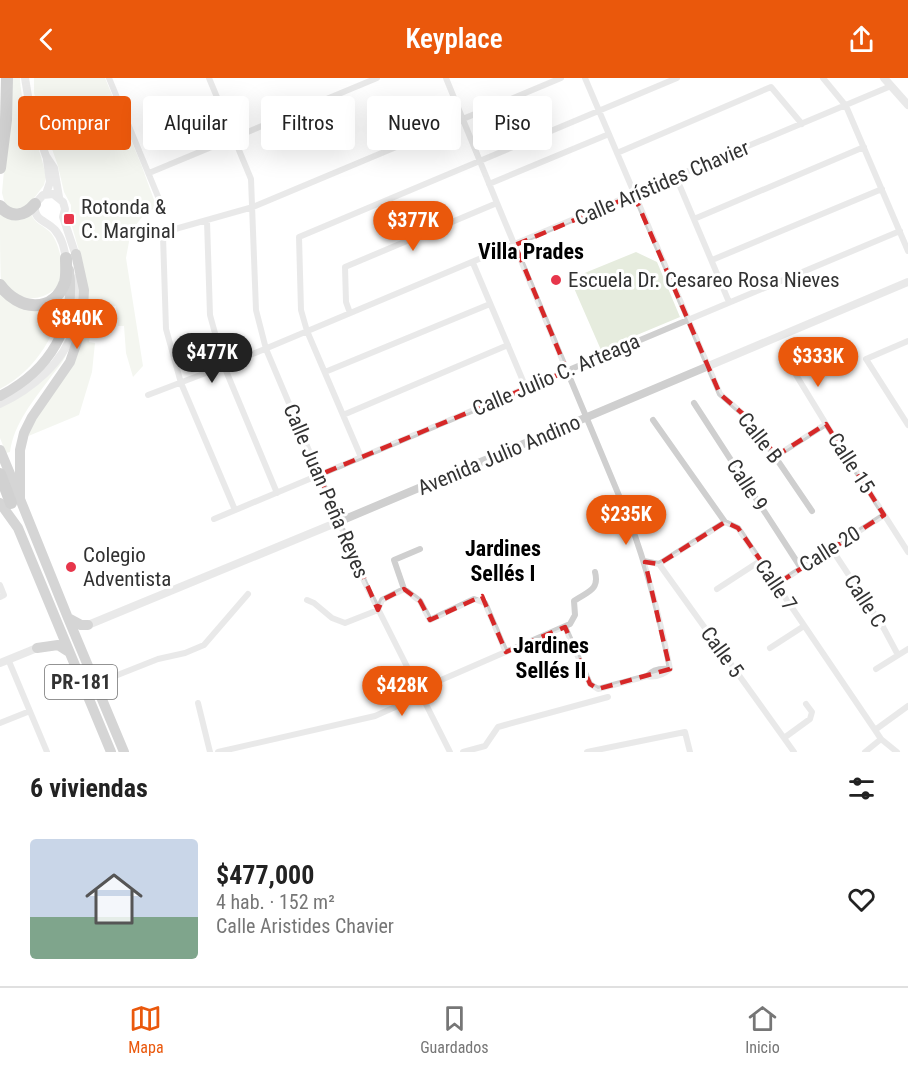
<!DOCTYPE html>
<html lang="es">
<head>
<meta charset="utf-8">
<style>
  body { margin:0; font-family:"Roboto Condensed",sans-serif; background:#f2f2f2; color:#222; height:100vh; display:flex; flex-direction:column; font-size:22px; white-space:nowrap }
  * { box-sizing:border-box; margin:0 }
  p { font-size:20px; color:#767676 }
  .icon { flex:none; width:33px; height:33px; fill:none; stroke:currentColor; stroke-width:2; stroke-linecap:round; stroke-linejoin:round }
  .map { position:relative; height:674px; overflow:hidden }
  .panel { display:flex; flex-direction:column; background:#fff; flex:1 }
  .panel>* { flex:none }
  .top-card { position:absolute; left:18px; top:18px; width:600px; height:54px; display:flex; gap:12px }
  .price { position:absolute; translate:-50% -51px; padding:0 14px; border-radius:21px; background:#ea580c; color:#fff; font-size:20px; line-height:39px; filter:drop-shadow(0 2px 3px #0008) }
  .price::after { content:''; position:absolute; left:50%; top:36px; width:18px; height:14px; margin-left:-9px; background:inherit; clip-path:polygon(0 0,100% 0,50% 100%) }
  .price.current { background:#222; color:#fff }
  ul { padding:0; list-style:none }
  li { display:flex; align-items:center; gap:18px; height:150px; padding:0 30px }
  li+li { border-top:2px solid #e0e0e0 }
  li span { display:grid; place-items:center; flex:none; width:168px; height:120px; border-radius:6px; color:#555 }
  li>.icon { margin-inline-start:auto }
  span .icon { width:72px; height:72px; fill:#fffc; stroke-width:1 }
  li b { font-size:26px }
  h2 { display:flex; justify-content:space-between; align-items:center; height:72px; padding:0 30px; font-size:26px }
  .tag { padding:0 21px; border-radius:6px; background:#fff; box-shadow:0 6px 24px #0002; font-size:21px; line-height:54px }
  .tag.current { background:#ea580c; color:#fff }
  header { display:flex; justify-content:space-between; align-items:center; height:78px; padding:0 30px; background:#ea580c; color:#fff; font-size:27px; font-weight:600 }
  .dock { display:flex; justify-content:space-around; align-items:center; height:84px; border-top:2px solid #e0e0e0; background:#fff; font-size:16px; color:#767676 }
  .dock a { display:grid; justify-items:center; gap:3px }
  .dock .current { color:#ea580c }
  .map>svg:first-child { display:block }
</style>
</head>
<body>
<header><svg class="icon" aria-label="back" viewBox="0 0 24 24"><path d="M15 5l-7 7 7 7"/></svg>Keyplace<svg class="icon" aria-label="share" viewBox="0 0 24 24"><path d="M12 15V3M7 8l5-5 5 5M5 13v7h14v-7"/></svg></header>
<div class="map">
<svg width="908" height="674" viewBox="0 0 908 674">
  <rect width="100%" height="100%" fill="#fff"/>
  <!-- green -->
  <path fill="#e6ecde" d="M 12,0 L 20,0 C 21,35 40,65 46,99 L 44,107 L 29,127 L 14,132 L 5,126 L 2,115 Z
    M 34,0 L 105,0 L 141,86 L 157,130 L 147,133 L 131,153 L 126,180 L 143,288 L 133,299 L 126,275 L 124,248 L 118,248 L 116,228 L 93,230 L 89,264 L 95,265 L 92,294 L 79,337 L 26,359 L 32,345 L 72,286 L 84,190 L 71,145 L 71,127 L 64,114 L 58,88 L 39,34 L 34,15 Z
    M 0,132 L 31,136 C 35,146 43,147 50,154 C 57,162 60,175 62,184 C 69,222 17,234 1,201 C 0,192 0,145 0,132 Z
    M 636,174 L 657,184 L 680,239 L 601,272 L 570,201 Z
    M 0,211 L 25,227 L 65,213 C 58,254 38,291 0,311 Z
    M 68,272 C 65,282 57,291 50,300 C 34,322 14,345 10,374 L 6,375 L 0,360 L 0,328 Z"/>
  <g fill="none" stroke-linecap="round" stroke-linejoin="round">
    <!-- minor -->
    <path stroke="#cfcfcf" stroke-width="6" d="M 109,0 L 159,121
      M 209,0 L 251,101 L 256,232 L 266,271 L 365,505 L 450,674
      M 446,0 L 497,125 L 630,444 C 648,492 660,541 670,591
      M 585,0 L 720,316 L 750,342 L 812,433
      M 823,0 L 846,28 L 908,173
      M 617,75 L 771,9 L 802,46
      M 149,95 L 377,0
      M 676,99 L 729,224
      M 489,106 L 609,56
      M 694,141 L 864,69
      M 207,143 L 210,237 L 224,288 L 277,415
      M 712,182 L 882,111
      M 473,185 L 526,310
      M 350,235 L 346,224 L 345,189 L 497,125
      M 908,263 L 866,281 L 908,347
      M 790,287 L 826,346
      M 325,294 L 490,226
      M 148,317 L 224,288 L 891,8
      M 694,325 L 801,490
      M 343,337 L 508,267
      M 653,342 L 725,444 L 738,450 L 875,652 L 881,661 L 897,674
      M 776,378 L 826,346 L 908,474
      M 361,379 L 307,253 L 301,232 L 299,159 L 677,0
      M 235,432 L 181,305 L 166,251 L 163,158 L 168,153 L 253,129 L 561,0
      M 214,441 L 900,153
      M 831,470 L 883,549 L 898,577
      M 644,483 L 659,486 L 794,674
      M 659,486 L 725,444
      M 777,506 L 884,437
      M 0,507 L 4,517 L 0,519
      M 404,511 L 394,482 L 420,471
      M 717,511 L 760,483
      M 307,522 L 314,525 L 332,540 L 345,545 L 378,532 L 382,522 L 404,511 L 420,523 L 430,542 L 474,521 L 485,525 L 506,574
      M 565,549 L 590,606 L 598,611 L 647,598 C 656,600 663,597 670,591
      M 770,570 L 804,548
      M 8,581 L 47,674
      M 876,591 L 908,571
      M 647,598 C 653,591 661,590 670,591
      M 110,600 L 158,581 L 185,575 L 204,567 L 248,516
      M 198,625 L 210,674
      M 0,645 L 30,633
      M 875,652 L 908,628
      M 784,660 L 810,641 L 812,634 L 806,626
      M 218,674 L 375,638 L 422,617 L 425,609 L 570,546 L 575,537 L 574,523 C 586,514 600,513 595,494
      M 463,674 L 485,668 L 498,649 L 505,647 L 608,619
      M 587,674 L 685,654 L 690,674
      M 865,674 L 881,661"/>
    <!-- tertiary -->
    <path stroke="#cfcfcf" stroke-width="8" d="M 25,0 L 31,36 L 46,78 L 54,90 L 59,119
      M 884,0 L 908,27
      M 46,116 L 50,104 L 47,82
      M 66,180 C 64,170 62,160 55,152 C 46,142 33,143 35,126 L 43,117 L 53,116 L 63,124 L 65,131 L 63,139 L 77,181
      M 0,326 C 32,311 63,285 74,251 C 79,234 78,215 78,199
      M 88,547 L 338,444 L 908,204
      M 0,585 L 37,570"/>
    <!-- trunk -->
    <path stroke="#a2a2a2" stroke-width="10" d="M 76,176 L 84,212 L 82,249 L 70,284 L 32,339 L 24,355 L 20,372 L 20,421 L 68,540 L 124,674
      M 0,318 C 50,292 76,249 69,192
      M 0,372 L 18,415
      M 0,425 L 18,450 L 111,674
      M 68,540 L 81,547 L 88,547
      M 37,570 L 58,567 L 69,574"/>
    <!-- motorway -->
    <path stroke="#999" stroke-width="12" d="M 0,90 L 6,42 L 7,0
      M 0,128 C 11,141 25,138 35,126
      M 0,207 C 18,232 53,237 65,204 C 67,197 66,188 66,180
      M 0,396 L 11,425"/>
  </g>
  <!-- marked area -->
  <path d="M0 0H908V674H0ZM 634,117 L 720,316 L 750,342 L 776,378 L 826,346 L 884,437 L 777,506 L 738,450 L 725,444 L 659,486 L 645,484 L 670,591 L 598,611 L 590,606 L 565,549 L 506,574 L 482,518 L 430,542 L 420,523 L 404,511 L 382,522 L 378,532 L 319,397 L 567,293 L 515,167 Z" fill="#fff" fill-opacity=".55" fill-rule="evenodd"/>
  <path fill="none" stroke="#d62828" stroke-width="4.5" stroke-dasharray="12 8" stroke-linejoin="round" d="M 634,117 L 720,316 L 750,342 L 776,378 L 826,346 L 884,437 L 777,506 L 738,450 L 725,444 L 659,486 L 645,484 L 670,591 L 598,611 L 590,606 L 565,549 L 506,574 L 482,518 L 430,542 L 420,523 L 404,511 L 382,522 L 378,532 L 319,397 L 567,293 L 515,167 Z"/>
  <!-- markers -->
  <g fill="#e7364b" stroke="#fff" stroke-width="2">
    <rect x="63" y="135" width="12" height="12" rx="3"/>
    <circle cx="556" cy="202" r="6"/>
    <circle cx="71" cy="489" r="6"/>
  </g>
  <g text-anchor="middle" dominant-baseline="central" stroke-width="6" stroke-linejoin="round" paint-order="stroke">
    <!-- shield labels -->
    <rect fill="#fff" stroke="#707070" stroke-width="1.5" x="45" y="587" width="72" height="34" rx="4.5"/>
    <g font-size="20" font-weight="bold" fill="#323232">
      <text x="81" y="604">PR-181</text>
    </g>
    <!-- street labels -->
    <g font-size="21" fill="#323232" stroke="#fff">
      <text transform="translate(662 105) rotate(-23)">Calle Arístides Chavier</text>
      <text transform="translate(556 297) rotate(-23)">Calle Julio C. Arteaga</text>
      <text transform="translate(760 360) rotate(52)">Calle B</text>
      <text transform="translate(499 377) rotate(-23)">Avenida Julio Andino</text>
      <text transform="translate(851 385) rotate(57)">Calle 15</text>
      <text transform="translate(747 407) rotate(57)">Calle 9</text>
      <text transform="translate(326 413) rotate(67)">Calle Juan Peña Reyes</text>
      <text transform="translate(830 471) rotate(-32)">Calle 20</text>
      <text transform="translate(776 507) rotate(56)">Calle 7</text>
      <text transform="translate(865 523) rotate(57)">Calle C</text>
      <text transform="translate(722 574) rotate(54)">Calle 5</text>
    </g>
    <!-- poi labels -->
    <g font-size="21" fill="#323232" stroke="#fff" text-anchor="start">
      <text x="81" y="129">Rotonda &amp;<tspan x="81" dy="24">C. Marginal</tspan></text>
      <text x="568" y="202">Escuela Dr. Cesareo Rosa Nieves</text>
      <text x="83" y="477">Colegio<tspan x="83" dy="24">Adventista</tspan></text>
    </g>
    <!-- neighbourhood labels -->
    <g font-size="22" font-weight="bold" fill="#000" stroke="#fff">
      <text x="531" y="173">Villa Prades</text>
      <text x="503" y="470">Jardines<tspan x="503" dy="25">Sellés I</tspan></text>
      <text x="551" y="567">Jardines<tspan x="551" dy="25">Sellés II</tspan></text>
    </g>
  </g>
</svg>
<b class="price" style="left:413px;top:174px">$377K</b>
<b class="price" style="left:77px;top:272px">$840K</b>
<b class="price current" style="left:212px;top:306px">$477K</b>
<b class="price" style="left:818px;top:310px">$333K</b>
<b class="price" style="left:626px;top:468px">$235K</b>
<b class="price" style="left:402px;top:639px">$428K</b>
<div class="top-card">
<a class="tag current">Comprar</a>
<a class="tag">Alquilar</a>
<a class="tag">Filtros</a>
<a class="tag">Nuevo</a>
<a class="tag">Piso</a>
</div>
</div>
<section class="panel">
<h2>6 viviendas<svg class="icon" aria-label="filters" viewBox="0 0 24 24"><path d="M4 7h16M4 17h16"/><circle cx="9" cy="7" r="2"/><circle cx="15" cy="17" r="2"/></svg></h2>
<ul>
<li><span style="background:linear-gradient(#c9d6e8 65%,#7fa58c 0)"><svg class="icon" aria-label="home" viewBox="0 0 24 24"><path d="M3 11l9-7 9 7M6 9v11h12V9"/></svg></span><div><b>$477,000</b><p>4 hab. · 152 m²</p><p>Calle Aristides Chavier</p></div><svg class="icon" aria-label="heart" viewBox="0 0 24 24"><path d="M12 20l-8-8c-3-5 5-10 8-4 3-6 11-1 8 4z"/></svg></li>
</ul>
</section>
<nav class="dock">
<a class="current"><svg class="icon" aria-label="map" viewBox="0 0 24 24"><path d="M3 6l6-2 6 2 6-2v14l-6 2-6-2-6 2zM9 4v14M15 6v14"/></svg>Mapa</a>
<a><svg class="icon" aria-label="saved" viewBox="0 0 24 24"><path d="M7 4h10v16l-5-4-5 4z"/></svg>Guardados</a>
<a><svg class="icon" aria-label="home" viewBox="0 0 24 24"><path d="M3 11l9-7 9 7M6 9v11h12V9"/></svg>Inicio</a>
</nav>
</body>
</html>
